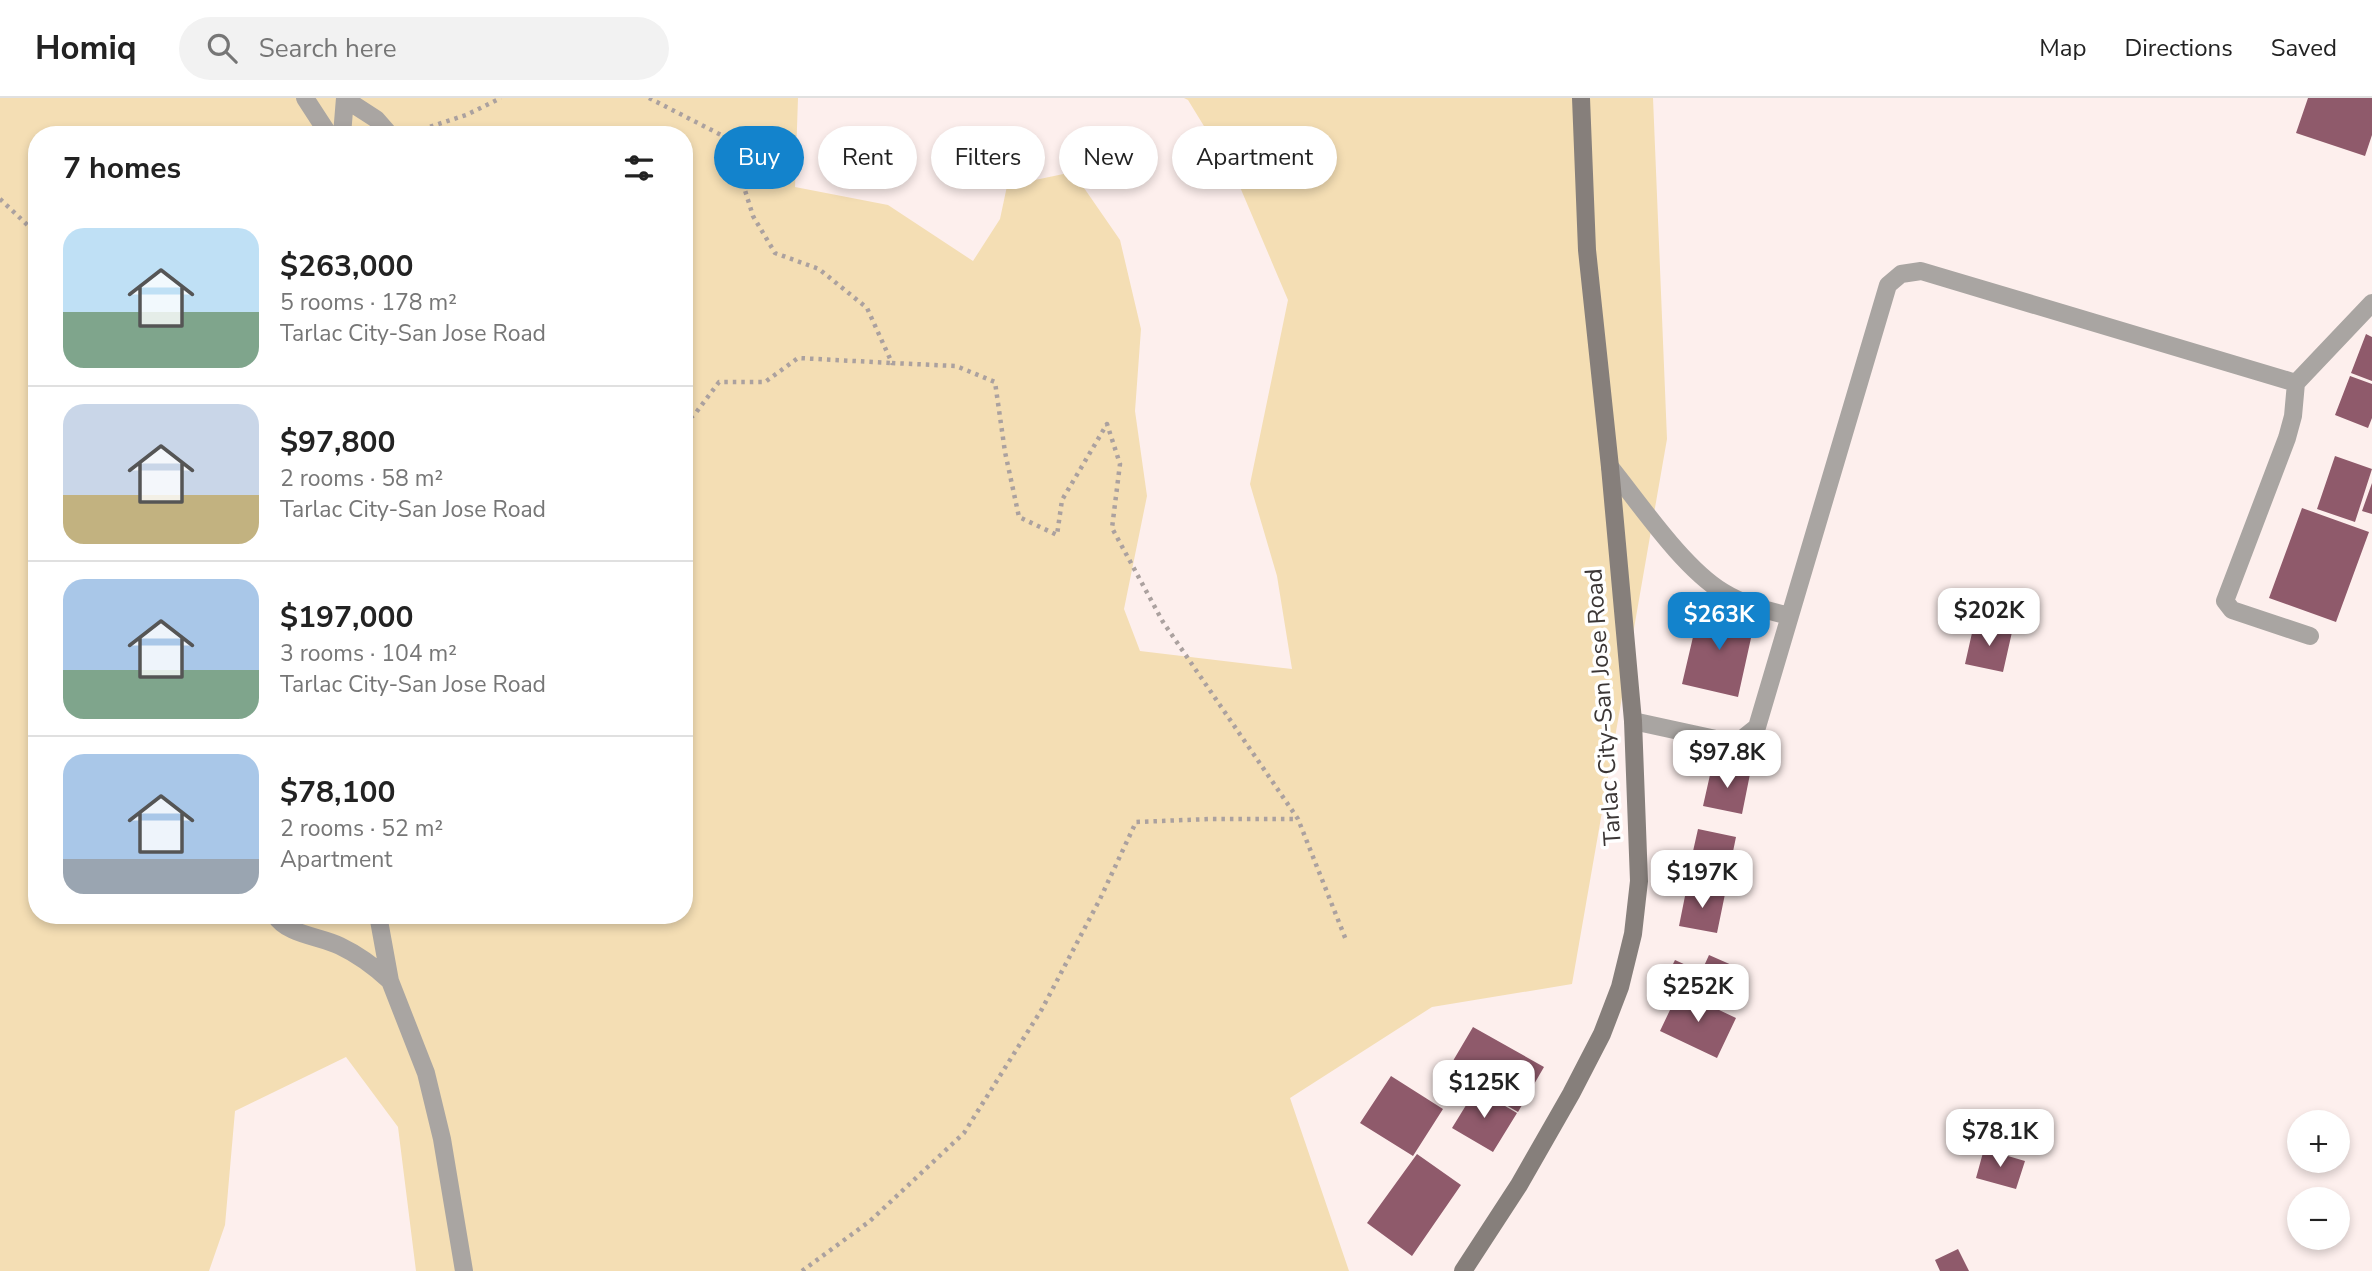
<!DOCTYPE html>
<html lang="en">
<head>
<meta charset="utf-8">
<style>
  body { margin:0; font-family:"Nunito Sans",sans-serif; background:#f2f2f2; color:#222; height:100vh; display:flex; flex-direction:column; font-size:26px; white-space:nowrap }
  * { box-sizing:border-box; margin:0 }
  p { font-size:23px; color:#767676 }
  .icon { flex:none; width:38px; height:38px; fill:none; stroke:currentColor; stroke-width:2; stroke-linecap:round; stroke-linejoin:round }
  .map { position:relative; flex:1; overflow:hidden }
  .drawer { position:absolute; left:28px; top:28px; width:665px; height:798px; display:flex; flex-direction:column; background:#fff; border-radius:28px; box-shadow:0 4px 10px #0003 }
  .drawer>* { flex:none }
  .hud { position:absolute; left:714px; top:28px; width:665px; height:63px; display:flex; gap:14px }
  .tools { position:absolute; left:2287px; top:1012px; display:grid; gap:14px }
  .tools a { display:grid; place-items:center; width:63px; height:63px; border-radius:50%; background:#fff; box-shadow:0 4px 10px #0003; font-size:35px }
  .price { position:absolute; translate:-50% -60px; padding:0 16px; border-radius:14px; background:#fff; color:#222; font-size:23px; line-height:46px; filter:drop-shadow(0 2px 4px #0008) }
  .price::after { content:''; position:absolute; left:50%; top:42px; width:21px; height:16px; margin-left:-10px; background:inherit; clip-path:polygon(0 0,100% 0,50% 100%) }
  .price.on { background:#1383cc; color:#fff }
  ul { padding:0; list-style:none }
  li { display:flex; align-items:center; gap:21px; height:175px; padding:0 35px }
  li+li { border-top:2px solid #e0e0e0 }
  li span { display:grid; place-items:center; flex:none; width:196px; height:140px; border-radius:21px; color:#555 }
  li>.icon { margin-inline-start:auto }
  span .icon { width:84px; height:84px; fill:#fffc; stroke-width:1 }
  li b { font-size:30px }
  h2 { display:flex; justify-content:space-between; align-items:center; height:84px; padding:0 35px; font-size:30px }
  .chip { padding:0 24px; border-radius:32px; background:#fff; box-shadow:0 4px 10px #0003; font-size:24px; line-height:63px }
  .chip.on { background:#1383cc; color:#fff }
  header { display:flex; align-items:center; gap:42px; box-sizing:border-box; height:98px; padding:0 35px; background:#fff; border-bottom:2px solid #e0e0e0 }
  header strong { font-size:33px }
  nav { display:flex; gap:38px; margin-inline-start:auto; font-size:24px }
  .search { width:490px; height:63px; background:#f2f2f2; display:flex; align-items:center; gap:18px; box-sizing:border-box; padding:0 24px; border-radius:38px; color:#767676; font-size:26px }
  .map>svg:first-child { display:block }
</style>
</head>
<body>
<header>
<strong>Homiq</strong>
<div class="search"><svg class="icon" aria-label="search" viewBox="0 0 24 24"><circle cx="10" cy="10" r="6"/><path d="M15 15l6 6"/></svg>Search here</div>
<nav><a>Map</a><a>Directions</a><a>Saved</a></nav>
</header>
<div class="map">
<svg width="2372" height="1173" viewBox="0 0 2372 1173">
  <rect width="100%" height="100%" fill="#fdefed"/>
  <!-- green -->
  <path fill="#f4deb4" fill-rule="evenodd" d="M 0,0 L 798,0 L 795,89 L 888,107 L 973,163 L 1000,121 L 1007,88 L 1073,74 L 1120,142 L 1141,231 L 1135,313 L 1147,398 L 1124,511 L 1140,553 L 1292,571 L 1277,478 L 1250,386 L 1288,202 L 1237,82 L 1188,2 L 1184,0 L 1653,0 L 1667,341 L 1572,886 L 1432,909 L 1290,1000 L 1349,1173 L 416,1173 L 398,1029 L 346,959 L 235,1013 L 225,1127 L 209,1173 L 0,1173 ZM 37,37 L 684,37 L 684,817 L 37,817 Z"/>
  <!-- building -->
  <path fill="#8f5a6b" d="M 2308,0 L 2372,0 L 2372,37 L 2365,58 L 2296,35 Z
    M 2366,236 L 2372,239 L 2372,283 L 2351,275 Z
    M 2350,278 L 2372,286 L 2372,320 L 2368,330 L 2335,317 Z
    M 2335,358 L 2372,371 L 2355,424 L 2317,411 Z
    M 2372,385 L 2372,416 L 2362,413 Z
    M 2302,410 L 2369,434 L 2336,524 L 2269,500 Z
    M 1700,509 L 1755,522 L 1738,599 L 1682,586 Z
    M 1974,526 L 2012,534 L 2003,574 L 1965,566 Z
    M 1712,668 L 1750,676 L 1742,716 L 1703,708 Z
    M 1698,731 L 1736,739 L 1728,778 L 1689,771 Z
    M 1687,788 L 1725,796 L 1717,835 L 1679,828 Z
    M 1709,857 L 1734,868 L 1724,890 L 1699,879 Z
    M 1675,862 L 1699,873 L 1689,896 L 1664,884 Z
    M 1679,893 L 1736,920 L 1717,960 L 1660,933 Z
    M 1473,929 L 1544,969 L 1518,1014 L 1447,973 Z
    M 1391,978 L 1443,1011 L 1413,1058 L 1360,1025 Z
    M 1476,991 L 1517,1015 L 1493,1054 L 1452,1030 Z
    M 1984,1051 L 2025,1063 L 2016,1091 L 1976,1080 Z
    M 1417,1056 L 1461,1087 L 1412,1158 L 1367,1125 Z
    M 1958,1151 L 1969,1173 L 1940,1173 L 1935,1162 Z"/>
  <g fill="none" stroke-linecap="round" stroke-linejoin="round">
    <!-- path -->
    <path stroke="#aba19f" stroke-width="4.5" stroke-dasharray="3.5 5" stroke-linecap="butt" d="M 649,0 L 729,41 L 753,118 L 775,155 L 819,171 L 867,210 L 892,265 L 956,268 L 995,284 L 1005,354 L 1019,419 L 1057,437 L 1062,402 L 1107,326 L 1120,366 L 1112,430 L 1163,524 L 1298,721 L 1346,842
      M 414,34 L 466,17 L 501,0
      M 0,101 L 37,136
      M 684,325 L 695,316 L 719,284 L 765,284 L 798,260 L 892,265
      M 802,1173 L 870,1123 L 964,1035 L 1042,911 L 1100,801 L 1136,724 L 1210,721 L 1298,721"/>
    <!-- minor -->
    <path stroke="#a9a5a2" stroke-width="18" d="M 305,0 L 329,37
      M 345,1 L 376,21 L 390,37
      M 342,37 L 345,0
      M 2296,285 L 2293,318 L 2287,340 L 2225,503 L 2232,512 L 2310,538
      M 1610,369 C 1640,406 1683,470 1723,494 C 1744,507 1766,512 1789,518
      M 1633,623 L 1725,643 L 1742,641 L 1757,629 L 1888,187 L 1901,176 L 1921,173 L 2296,285 L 2372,205
      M 275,817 C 287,837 320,838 340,848 C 359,857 375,869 390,883
      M 378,817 L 390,883 L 426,975 L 442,1041 L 464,1173"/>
    <!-- secondary -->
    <path stroke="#867f7b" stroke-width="18" d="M 1463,1173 L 1519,1087 L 1571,996 L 1602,936 L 1620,889 L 1633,836 L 1639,783 L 1633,623 L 1610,369 L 1587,152 L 1581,0"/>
  </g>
  <g text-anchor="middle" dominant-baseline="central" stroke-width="7" stroke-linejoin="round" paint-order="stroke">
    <!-- street labels -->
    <g font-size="24" fill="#3b3635" stroke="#fff">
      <text transform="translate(1603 609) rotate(-94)">Tarlac City-San Jose Road</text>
    </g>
  </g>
</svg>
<div class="tools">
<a>+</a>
<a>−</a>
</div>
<b class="price" style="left:1989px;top:550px">$202K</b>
<b class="price on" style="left:1719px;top:554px">$263K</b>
<b class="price" style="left:1727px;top:692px">$97.8K</b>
<b class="price" style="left:1702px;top:812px">$197K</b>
<b class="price" style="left:1698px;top:926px">$252K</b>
<b class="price" style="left:1484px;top:1022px">$125K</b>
<b class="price" style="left:2000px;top:1071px">$78.1K</b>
<div class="hud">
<a class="chip on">Buy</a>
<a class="chip">Rent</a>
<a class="chip">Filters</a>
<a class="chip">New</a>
<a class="chip">Apartment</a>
</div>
<section class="drawer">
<h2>7 homes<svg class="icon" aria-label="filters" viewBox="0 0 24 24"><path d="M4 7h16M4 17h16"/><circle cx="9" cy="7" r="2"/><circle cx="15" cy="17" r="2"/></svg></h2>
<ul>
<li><span style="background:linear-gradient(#bfe0f5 60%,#7fa58c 0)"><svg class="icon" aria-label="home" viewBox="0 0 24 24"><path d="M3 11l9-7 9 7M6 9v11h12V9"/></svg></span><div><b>$263,000</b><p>5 rooms · 178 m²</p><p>Tarlac City-San Jose Road</p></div></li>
<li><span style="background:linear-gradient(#c9d6e8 65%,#c2b280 0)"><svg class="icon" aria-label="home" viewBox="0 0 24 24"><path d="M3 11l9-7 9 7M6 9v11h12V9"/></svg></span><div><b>$97,800</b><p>2 rooms · 58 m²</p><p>Tarlac City-San Jose Road</p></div></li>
<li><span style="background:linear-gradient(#a9c7e8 65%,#7fa58c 0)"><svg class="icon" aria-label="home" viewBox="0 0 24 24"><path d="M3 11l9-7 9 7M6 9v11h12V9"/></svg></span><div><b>$197,000</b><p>3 rooms · 104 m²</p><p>Tarlac City-San Jose Road</p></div></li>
<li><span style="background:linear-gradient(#a9c7e8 75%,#9aa5b1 0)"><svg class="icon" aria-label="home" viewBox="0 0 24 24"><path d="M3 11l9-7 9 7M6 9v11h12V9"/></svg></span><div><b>$78,100</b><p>2 rooms · 52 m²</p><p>Apartment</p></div></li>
</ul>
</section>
</div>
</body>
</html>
